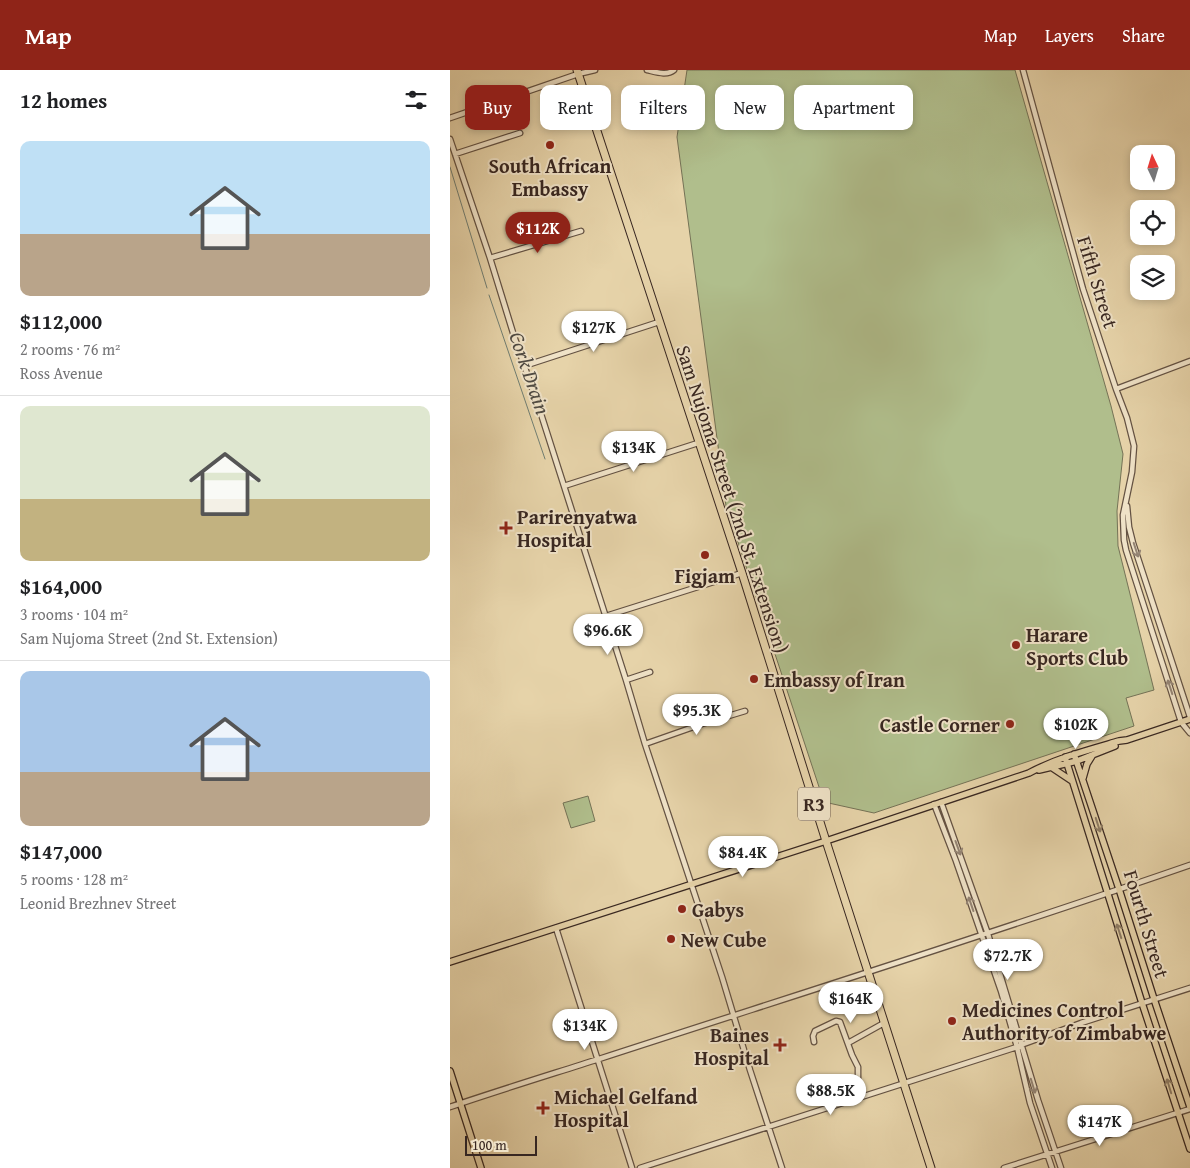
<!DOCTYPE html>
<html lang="en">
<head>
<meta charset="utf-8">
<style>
  body { margin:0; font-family:"Gentium Book Plus",serif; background:#f6f6f6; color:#202124; height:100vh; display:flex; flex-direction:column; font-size:19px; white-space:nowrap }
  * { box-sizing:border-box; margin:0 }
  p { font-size:16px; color:#757577 }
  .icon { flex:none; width:28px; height:28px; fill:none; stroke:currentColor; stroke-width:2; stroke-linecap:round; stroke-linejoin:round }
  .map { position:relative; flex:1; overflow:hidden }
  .panel { display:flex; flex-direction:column; background:#fff; width:450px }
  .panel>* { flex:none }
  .hud { position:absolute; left:15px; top:15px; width:475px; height:45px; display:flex; gap:10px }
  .needle { width:32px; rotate:356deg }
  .fabs { position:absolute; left:680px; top:75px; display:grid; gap:10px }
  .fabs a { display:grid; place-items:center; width:45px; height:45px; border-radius:10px; background:#fff; box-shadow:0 2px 8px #0003; font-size:25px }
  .scale { position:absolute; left:15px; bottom:12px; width:72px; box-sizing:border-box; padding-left:5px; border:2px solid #382721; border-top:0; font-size:14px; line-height:18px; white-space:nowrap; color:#382721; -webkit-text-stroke:4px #efe2c7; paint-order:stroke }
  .price { position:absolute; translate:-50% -42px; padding:0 11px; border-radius:18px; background:#fff; color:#222; font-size:16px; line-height:32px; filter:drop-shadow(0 1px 2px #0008) }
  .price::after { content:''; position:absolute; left:50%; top:30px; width:15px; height:11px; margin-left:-8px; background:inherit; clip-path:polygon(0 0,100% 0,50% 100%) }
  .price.selected { background:#8f2418; color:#fff }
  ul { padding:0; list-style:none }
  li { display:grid; align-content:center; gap:10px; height:265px; padding:0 20px }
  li+li { border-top:1px solid #e0e0e0 }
  li span { display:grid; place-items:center; height:155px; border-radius:10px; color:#555 }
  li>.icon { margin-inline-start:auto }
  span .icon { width:90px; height:90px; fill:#fffc; stroke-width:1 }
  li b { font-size:21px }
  h2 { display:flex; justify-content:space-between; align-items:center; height:60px; padding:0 20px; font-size:21px }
  .pill { padding:0 18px; border-radius:10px; background:#fff; box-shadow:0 2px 8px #0003; font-size:18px; line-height:45px }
  .pill.selected { background:#8f2418; color:#fff }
  header { display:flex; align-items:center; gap:30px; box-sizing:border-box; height:70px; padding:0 25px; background:#8f2418; color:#fff }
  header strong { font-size:24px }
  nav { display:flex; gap:28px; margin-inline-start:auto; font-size:18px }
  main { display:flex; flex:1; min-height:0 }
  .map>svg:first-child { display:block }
</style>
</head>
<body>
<header>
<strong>Map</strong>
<nav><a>Map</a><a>Layers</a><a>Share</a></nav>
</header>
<main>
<section class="panel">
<h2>12 homes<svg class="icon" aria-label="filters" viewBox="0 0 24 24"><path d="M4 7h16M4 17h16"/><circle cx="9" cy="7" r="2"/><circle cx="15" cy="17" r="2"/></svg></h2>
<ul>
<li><span style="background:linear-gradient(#bfe0f5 60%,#b9a48a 0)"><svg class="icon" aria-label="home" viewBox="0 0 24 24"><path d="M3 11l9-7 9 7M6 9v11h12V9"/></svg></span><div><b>$112,000</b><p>2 rooms · 76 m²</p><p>Ross Avenue</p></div></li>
<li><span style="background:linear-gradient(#dfe7d0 60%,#c2b280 0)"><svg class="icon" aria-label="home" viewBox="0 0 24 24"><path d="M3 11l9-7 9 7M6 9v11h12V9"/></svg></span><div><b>$164,000</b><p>3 rooms · 104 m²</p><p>Sam Nujoma Street (2nd St. Extension)</p></div></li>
<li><span style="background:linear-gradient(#a9c7e8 65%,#b9a48a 0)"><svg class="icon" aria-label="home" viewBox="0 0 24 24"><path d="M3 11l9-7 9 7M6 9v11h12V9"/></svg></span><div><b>$147,000</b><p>5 rooms · 128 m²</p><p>Leonid Brezhnev Street</p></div></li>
</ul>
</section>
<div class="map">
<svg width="740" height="1098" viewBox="0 0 740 1098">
  <rect width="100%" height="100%" fill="#e6d3a9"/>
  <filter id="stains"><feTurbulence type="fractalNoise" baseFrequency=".004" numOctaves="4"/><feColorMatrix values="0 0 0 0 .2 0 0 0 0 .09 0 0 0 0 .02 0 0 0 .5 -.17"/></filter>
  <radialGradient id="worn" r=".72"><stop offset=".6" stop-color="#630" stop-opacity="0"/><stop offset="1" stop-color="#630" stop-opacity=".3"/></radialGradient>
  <!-- green -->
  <path fill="#b0be8c" stroke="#747256" d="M 237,0 L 565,0 L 661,336 L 673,384 L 667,441 L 668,476 L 704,620 L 676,628 L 684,656 L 424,743 L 374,732 L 276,436 L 227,67 Z
    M 138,726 L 145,751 L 121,758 L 113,733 Z"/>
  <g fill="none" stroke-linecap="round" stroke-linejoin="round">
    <!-- stream -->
    <path stroke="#707e73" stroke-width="1" d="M 0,97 L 37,218
      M 39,225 L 95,389"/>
    <defs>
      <path id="minor" d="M 197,0 C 206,2 217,6 224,0
        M 573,0 L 633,219 L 666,319 L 677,348 L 684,376 L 682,402 L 673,445 L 674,470 L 676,480 L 731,652 L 740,663
        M 0,48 L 128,4 L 145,0
        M 0,69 L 40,188 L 64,266 L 91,344 L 176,610 L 195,674 L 272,907 L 300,1000 L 332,1098
        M 5,84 L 70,63
        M 40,188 L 131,161
        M 74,296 L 209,252
        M 666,319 L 740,291
        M 114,416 L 248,373
        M 677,436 L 679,457 L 683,473 L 740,647
        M 156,546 L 292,503
        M 176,610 L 200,602
        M 195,674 L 252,654 L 295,641
        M 491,732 L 538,864 L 588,1030 L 611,1098
        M 484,734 L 506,791 L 551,921 L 567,977 L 580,1033 L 602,1098
        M 106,858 L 182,1098
        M 364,972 L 363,966 L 365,961 L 386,951 L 390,952 L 402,985 L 408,997 L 408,1010 L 405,1015 L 405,1017 L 408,1027
        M 398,973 L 434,953
        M 0,1037 C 50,1020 99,1005 149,989 C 346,925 544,863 740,795
        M 190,1098 L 567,977 L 571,975 L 631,953 L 740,918
        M 554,1098 L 740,1039"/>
      <path id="major" d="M 624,684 L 669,819 L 704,929 L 740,1037
        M 615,687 L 692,933 L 740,1079
        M 601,697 L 622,711
        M 589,700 L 627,691 L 665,676
        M 633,708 L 637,694 L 642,686
        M 0,892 L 376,771 L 579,703 C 607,688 638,680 669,671 L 677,670 L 740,649
        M 0,1001 L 31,1098"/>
      <path id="highway" d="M 127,0 L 292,503 L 376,771 L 481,1098"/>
    </defs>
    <!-- minor casing -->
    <use href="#minor" stroke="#645243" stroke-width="7"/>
    <!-- major casing -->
    <use href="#major" stroke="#382721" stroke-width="8"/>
    <!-- highway casing -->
    <use href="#highway" stroke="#382721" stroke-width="9"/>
    <!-- minor -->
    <use href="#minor" stroke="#efe2c7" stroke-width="4.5"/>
    <!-- major -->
    <use href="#major" stroke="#e6d3a9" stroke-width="5.5"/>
    <!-- highway -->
    <use href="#highway" stroke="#e6d3a9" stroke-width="7"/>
  </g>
  <!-- one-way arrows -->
  <defs><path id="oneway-shaft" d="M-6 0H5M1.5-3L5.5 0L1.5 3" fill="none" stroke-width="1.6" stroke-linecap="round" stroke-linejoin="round" transform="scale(1.25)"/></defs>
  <g stroke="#948474">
    <use href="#oneway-shaft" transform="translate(686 480) rotate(72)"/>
    <use href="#oneway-shaft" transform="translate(720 617) rotate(-108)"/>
    <use href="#oneway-shaft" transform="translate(508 778) rotate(70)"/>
    <use href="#oneway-shaft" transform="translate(521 834) rotate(-109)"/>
    <use href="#oneway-shaft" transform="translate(583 1016) rotate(73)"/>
  </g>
  <g stroke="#8f7d65">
    <use href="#oneway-shaft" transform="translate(648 755) rotate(72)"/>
    <use href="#oneway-shaft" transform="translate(669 861) rotate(-108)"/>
    <use href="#oneway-shaft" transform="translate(719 1016) rotate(-107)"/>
  </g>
  <!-- markers -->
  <g fill="#8f2418" stroke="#efe2c7" stroke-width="2">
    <circle cx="100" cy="75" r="5"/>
    <path d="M53.5 450.5h5v5h5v5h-5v5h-5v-5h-5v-5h5z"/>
    <circle cx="255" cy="485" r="5"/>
    <circle cx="566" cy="575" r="5"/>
    <circle cx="304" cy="609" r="5"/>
    <circle cx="560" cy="654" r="5"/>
    <circle cx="232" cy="839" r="5"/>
    <circle cx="221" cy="869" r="5"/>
    <circle cx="502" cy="951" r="5"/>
    <path d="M327.5 967.5h5v5h5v5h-5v5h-5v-5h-5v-5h5z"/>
    <path d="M90.5 1030.5h5v5h5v5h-5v5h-5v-5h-5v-5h5z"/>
  </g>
  <g text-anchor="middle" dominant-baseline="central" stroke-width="4" stroke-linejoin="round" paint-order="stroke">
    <!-- shield labels -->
    <rect fill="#efe2c7" stroke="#6f5f53" stroke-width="1" x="348" y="717.5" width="32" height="33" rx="4"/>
    <g font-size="19" font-weight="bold" fill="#382721">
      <text x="364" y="734">R3</text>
    </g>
    <!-- poi labels -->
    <g font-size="20" font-weight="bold" fill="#382721" stroke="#efe2c7" text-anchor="start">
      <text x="100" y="95" text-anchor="middle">South African<tspan x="100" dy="23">Embassy</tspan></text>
      <text x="67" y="446">Parirenyatwa<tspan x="67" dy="23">Hospital</tspan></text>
      <text x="255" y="505" text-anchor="middle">Figjam</text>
      <text x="576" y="564">Harare<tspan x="576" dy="23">Sports Club</tspan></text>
      <text x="314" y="609">Embassy of Iran</text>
      <text x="550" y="654" text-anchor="end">Castle Corner</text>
      <text x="242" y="839">Gabys</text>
      <text x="231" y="869">New Cube</text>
      <text x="512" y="939">Medicines Control<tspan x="512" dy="23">Authority of Zimbabwe</tspan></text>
      <text x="319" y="964" text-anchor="end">Baines<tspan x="319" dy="23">Hospital</tspan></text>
      <text x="104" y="1026">Michael Gelfand<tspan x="104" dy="23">Hospital</tspan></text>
    </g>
    <!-- street labels -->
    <g font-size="20" fill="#382721" stroke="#efe2c7">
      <text transform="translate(648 212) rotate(73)">Fifth Street</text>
      <text transform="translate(283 429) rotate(72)">Sam Nujoma Street (2nd St. Extension)</text>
      <text transform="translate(697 854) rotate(73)">Fourth Street</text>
    </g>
    <!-- water labels -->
    <g font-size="21" font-style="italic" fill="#504b43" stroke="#efe2c7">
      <text transform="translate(80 303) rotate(71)">Cork Drain</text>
    </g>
  </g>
  <rect width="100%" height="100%" filter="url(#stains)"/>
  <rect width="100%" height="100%" fill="url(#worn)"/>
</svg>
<div class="fabs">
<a><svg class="needle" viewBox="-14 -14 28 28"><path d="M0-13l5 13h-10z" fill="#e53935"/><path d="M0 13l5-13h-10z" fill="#757577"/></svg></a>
<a><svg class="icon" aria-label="locate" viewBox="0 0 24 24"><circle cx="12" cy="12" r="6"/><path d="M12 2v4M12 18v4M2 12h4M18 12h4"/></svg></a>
<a><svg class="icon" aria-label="layers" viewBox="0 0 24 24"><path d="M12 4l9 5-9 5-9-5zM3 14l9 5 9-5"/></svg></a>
</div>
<div class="scale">100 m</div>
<b class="price selected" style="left:88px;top:184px">$112K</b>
<b class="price" style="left:144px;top:283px">$127K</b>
<b class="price" style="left:184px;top:403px">$134K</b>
<b class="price" style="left:158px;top:586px">$96.6K</b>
<b class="price" style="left:247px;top:666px">$95.3K</b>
<b class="price" style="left:626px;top:680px">$102K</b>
<b class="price" style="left:293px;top:808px">$84.4K</b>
<b class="price" style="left:558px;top:911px">$72.7K</b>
<b class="price" style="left:401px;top:954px">$164K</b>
<b class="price" style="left:135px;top:981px">$134K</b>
<b class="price" style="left:381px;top:1046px">$88.5K</b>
<b class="price" style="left:650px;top:1077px">$147K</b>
<div class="hud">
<a class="pill selected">Buy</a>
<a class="pill">Rent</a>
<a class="pill">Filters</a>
<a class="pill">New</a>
<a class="pill">Apartment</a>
</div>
</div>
</main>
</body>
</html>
